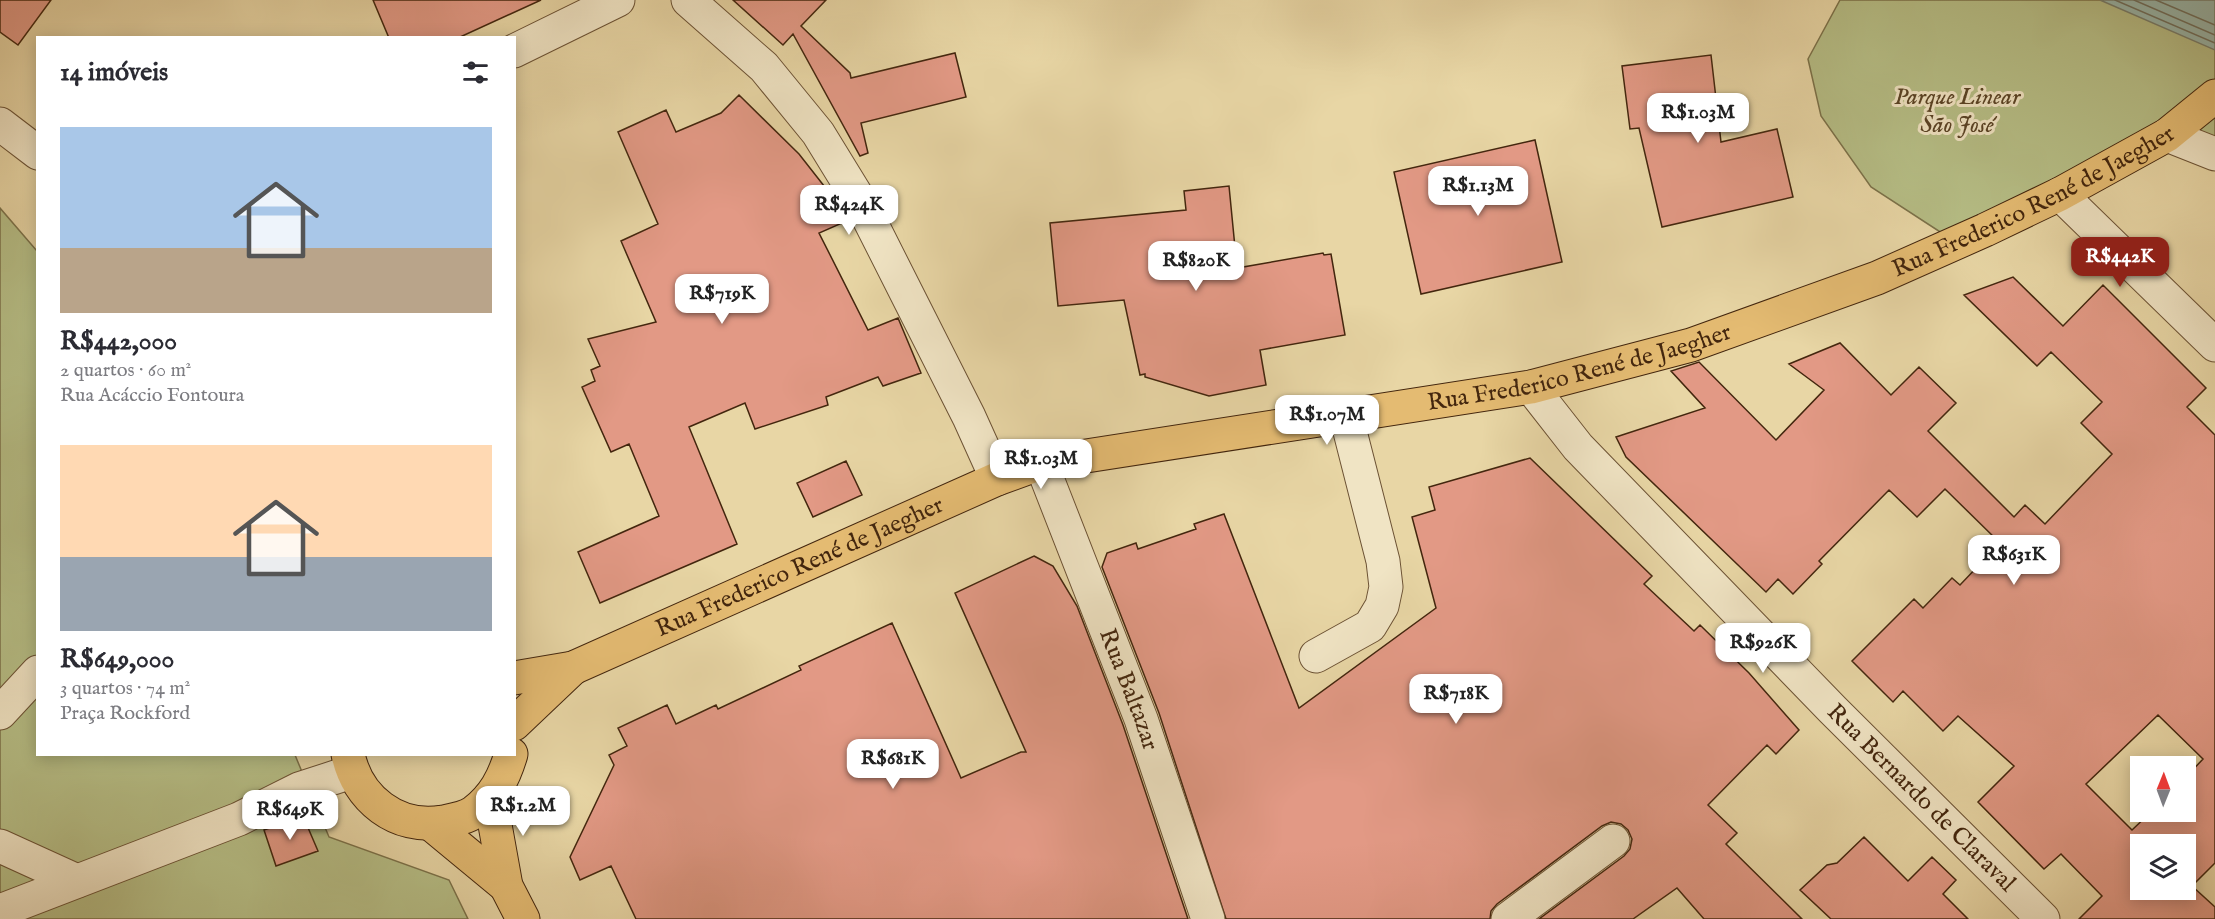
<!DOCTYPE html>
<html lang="pt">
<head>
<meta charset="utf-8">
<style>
  body { margin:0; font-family:"IM FELL English",serif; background:#f7f7f7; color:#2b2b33; height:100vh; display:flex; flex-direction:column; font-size:22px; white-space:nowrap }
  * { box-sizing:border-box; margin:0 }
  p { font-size:20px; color:#7c7c81 }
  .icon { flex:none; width:33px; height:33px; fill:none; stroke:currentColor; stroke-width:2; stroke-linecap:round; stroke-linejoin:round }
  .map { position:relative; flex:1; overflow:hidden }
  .drawer { position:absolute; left:36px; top:36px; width:480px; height:720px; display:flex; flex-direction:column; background:#fff; border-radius:0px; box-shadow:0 3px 15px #0003 }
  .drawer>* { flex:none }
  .needle { width:39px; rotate:1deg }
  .tools { position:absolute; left:2130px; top:756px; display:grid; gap:12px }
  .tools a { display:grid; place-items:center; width:66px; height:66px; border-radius:0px; background:#fff; box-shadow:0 3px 15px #0003; font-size:30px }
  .price { position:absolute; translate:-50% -51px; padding:0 14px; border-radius:12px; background:#fff; color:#222; font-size:20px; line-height:39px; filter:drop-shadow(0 2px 3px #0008) }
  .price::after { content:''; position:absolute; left:50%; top:36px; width:18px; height:14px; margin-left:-9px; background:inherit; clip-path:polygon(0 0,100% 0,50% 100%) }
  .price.on { background:#8f2418; color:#fff }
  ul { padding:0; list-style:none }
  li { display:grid; align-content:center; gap:12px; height:318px; padding:0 24px }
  li span { display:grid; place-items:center; height:186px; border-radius:0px; color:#555 }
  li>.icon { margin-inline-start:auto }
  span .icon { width:108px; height:108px; fill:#fffc; stroke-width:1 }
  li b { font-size:26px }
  h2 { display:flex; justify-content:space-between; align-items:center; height:72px; padding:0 24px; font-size:26px }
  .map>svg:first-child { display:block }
</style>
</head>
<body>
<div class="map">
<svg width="2215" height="919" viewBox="0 0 2215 919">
  <rect width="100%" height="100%" fill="#e8d6a5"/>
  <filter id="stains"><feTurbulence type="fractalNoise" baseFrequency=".00333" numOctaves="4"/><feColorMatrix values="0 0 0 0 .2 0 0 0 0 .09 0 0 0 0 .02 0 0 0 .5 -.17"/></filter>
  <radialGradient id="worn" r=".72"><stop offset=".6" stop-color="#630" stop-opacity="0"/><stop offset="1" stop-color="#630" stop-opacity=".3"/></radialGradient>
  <!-- green -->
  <path fill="#b6be86" stroke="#7c724a" stroke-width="1.5" d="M 1840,0 L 2215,0 L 2215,84 L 2207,94 L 1951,239 L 1871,187 L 1821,116 L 1808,59 Z
    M 2215,104 L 2215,147 L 2178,132 Z
    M 0,208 L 37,251 L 38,754 L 295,755 L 329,837 L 449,880 L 468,919 L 0,919 Z"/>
  <!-- water -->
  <path fill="#98b8ad" stroke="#767e6d" stroke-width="1.5" d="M 2100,0 L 2215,0 L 2215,50 Z"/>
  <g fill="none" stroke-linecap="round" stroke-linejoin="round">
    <!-- shore -->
    <path stroke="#6e6f5e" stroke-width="1.5" d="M 2115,0 L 2215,43
      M 2134,0 L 2215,35
      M 2156,0 L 2215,25"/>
  </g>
  <!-- building -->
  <path fill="#e29985" stroke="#43260e" stroke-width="1.5" fill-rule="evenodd" d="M 0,0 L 51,0 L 18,45 L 0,32 Z
    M 373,0 L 541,0 L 458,38 L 389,38 Z
    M 733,0 L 826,0 L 801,26 L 850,73 L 851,78 L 955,53 L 966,97 L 861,123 L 868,153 L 860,156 L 793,34 L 783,45 Z
    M 1711,55 L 1721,142 L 1777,129 L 1793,197 L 1662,227 L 1639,128 L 1630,129 L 1622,66 Z
    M 739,95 L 799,154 L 846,214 L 849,220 L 819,233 L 868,330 L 898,318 L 921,373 L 883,386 L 878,377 L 826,397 L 828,405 L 755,429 L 745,403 L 689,427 L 737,544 L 600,603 L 578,552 L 659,516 L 629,444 L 611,452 L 582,387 L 595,381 L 591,370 L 600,366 L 588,339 L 656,322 L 621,241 L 658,224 L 618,132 L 666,110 L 676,132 L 721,113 Z
    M 1535,140 L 1562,262 L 1421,294 L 1394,172 Z
    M 1229,186 L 1237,268 L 1323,253 L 1324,255 L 1331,254 L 1345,335 L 1260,350 L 1266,385 L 1209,396 L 1145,377 L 1145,374 L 1140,375 L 1124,300 L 1058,306 L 1050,223 L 1186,210 L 1184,191 Z
    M 2013,277 L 2063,326 L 2103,285 L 2206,388 L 2187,407 L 2215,435 L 2215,863 L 2192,886 L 2215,907 L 2215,919 L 2079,919 L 2102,896 L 2061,854 L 2044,869 L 1978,802 L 2014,766 L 1958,716 L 1943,731 L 1903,691 L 1893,702 L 1852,661 L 1914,599 L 1923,608 L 1952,578 L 1960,585 L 2000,543 L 1945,489 L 1917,517 L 1889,490 L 1819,561 L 1822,564 L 1793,594 L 1778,579 L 1766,592 L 1626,457 L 1616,437 L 1705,408 L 1671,371 L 1699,362 L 1776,440 L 1824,390 L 1789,364 L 1840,343 L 1891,395 L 1919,367 L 1956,403 L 1928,431 L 2014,517 L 2025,505 L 2045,524 L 2112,454 L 2081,423 L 2102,402 L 2051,352 L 2037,366 L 1964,295 ZM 2158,715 L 2203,759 L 2186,777 L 2186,812 L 2151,812 L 2132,830 L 2086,784 ZM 2140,844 L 2186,844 L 2186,890 L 2140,890 Z
    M 1530,458 L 1652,576 L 1644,584 L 1694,631 L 1700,625 L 1749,673 L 1799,730 L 1776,754 L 1767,745 L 1708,805 L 1737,833 L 1726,844 L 1802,919 L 1704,919 L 1677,888 L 1633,919 L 1539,919 L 1624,856 L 1630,849 L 1632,839 L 1628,830 L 1621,824 L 1611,822 L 1602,826 L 1497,904 L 1491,911 L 1490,919 L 1226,919 L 1159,713 L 1102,567 L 1107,553 L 1136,543 L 1138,549 L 1196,529 L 1194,524 L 1224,514 L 1299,708 L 1436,608 L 1412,517 L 1435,510 L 1429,487 Z
    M 846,461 L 862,495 L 813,517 L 797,483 Z
    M 1034,556 L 1053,566 L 1077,606 L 1123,725 L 1188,919 L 636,919 L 611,866 L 580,880 L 570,857 L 614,765 L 609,755 L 627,746 L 618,728 L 667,705 L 676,724 L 716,705 L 718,709 L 801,670 L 799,666 L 892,623 L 961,778 L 1021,752 L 1026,752 L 955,593 Z
    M 303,816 L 318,851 L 276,866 L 264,830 Z
    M 1864,837 L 1908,881 L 1932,857 L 1956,880 L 1943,894 L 1968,919 L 1831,919 L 1800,890 L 1827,865 L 1837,863 Z"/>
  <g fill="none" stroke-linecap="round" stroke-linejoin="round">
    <defs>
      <g id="minor">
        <path d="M 688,0 L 764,67 L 818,133 L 861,203 L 969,417 L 997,479"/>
        <path d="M 514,51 L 618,0"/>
        <path d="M 0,124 L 38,153"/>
        <path d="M 2167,135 L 2215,154"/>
        <path d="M 2060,194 L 2215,345"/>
        <path id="s1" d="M 1531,387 L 1578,447 L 1833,710 L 2043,919"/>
        <path id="s2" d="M 1041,463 L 1141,719 L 1208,919"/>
        <path d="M 1316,656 L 1370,626 L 1382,606 L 1386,587 L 1383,561 L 1346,416"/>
        <path d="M 0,713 L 38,672"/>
        <path d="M 0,846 L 77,881"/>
        <path d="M 0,911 L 239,819 L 299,789 L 351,772"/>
        <path d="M 1508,919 L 1613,841"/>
      </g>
      <g id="major">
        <path id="s3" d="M 514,678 L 573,668 L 997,479 L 1041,463 L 1531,387 L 1691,345 L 1877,278 L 1985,230 L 2060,194 L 2167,135 L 2215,96"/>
        <path d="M 514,724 L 573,668"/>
        <path d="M 348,754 C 357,799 397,830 443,822 C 453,820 466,818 474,812 C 494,797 504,778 511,754"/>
        <path d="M 490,797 L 506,886 L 523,919"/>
        <path d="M 431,824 L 506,886"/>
      </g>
    </defs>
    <!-- minor casing -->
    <use href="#minor" stroke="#6c5234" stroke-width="35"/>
    <!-- major casing -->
    <use href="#major" stroke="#43260e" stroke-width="35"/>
    <!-- minor -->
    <use href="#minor" stroke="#f0e4c4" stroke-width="33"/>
    <!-- major -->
    <use href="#major" stroke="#e4bb72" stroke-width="33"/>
  </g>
  <g text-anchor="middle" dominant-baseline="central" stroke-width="6" stroke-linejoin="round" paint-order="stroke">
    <!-- park labels -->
    <g font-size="24" font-style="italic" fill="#5a4426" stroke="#f0e4c4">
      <text x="1957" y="97">Parque Linear<tspan x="1957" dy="28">São José</tspan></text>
    </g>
    <!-- street labels -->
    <g font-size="24" fill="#43260e" stroke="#f0e4c4">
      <text stroke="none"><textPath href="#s3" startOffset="1604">Rua Frederico René de Jaegher</textPath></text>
      <text stroke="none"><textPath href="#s3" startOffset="1118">Rua Frederico René de Jaegher</textPath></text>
      <text stroke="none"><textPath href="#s3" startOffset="308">Rua Frederico René de Jaegher</textPath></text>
      <text stroke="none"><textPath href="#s2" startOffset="243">Rua Baltazar</textPath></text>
      <text stroke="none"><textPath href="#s1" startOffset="567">Rua Bernardo de Claraval</textPath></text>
    </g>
  </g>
  <rect width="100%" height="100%" filter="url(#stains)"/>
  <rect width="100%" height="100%" fill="url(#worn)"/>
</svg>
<div class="tools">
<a><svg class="needle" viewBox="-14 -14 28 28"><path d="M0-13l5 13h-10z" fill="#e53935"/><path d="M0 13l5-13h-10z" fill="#7c7c81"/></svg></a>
<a><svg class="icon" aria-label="layers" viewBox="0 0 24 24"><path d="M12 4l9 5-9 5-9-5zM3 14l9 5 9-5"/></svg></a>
</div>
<b class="price" style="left:1698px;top:144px">R$1.03M</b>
<b class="price" style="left:1478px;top:217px">R$1.13M</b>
<b class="price" style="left:849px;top:236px">R$424K</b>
<b class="price on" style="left:2120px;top:288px">R$442K</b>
<b class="price" style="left:1196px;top:292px">R$820K</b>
<b class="price" style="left:722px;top:325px">R$719K</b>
<b class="price" style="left:1327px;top:446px">R$1.07M</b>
<b class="price" style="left:1041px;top:490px">R$1.03M</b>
<b class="price" style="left:2014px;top:586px">R$631K</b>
<b class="price" style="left:1763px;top:674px">R$926K</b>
<b class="price" style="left:1456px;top:725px">R$718K</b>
<b class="price" style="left:893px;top:790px">R$681K</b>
<b class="price" style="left:523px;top:837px">R$1.2M</b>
<b class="price" style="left:290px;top:841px">R$649K</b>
<section class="drawer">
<h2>14 imóveis<svg class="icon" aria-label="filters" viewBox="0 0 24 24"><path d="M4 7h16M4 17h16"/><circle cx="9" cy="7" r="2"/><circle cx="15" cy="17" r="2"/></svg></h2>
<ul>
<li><span style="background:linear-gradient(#a9c7e8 65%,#b9a48a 0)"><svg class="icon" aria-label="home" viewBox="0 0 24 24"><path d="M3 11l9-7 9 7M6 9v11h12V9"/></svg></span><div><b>R$442,000</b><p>2 quartos · 60 m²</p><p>Rua Acáccio Fontoura</p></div></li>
<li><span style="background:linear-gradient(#ffd9b3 60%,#9aa5b1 0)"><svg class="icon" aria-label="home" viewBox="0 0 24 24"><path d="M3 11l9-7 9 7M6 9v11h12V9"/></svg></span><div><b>R$649,000</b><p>3 quartos · 74 m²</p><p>Praça Rockford</p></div></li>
</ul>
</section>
</div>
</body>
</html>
